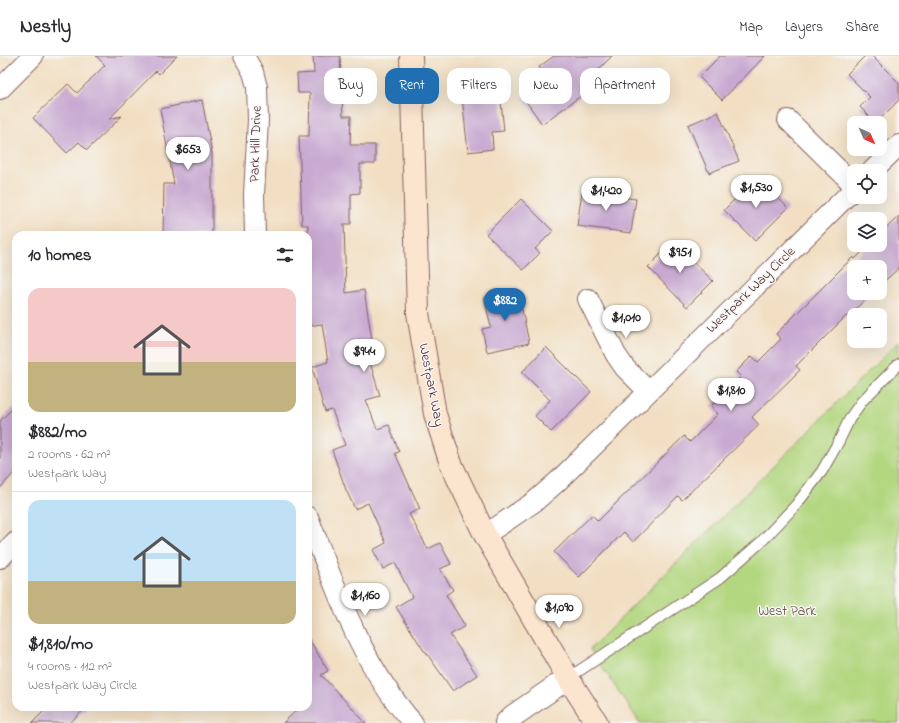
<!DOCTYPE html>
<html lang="en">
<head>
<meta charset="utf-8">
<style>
  body { margin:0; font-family:"Indie Flower",sans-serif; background:#f7f7f7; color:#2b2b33; height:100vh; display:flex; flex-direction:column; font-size:15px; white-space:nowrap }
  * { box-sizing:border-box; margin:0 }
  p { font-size:13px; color:#7c7c81 }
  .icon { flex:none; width:22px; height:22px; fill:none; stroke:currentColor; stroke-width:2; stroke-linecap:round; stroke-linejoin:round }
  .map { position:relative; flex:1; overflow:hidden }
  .side { position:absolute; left:12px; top:175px; width:300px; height:480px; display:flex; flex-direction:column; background:#fff; border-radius:12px; box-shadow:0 4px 16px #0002 }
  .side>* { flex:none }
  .hud { position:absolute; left:324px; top:12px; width:380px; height:36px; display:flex; gap:8px }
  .needle { width:26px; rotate:135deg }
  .tools { position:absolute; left:847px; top:60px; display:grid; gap:8px }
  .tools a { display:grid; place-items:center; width:40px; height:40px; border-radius:8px; background:#fff; box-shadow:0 4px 16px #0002; font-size:20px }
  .price { position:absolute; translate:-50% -34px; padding:0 9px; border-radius:14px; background:#fff; color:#222; font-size:13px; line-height:26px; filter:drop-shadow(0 1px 2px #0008) }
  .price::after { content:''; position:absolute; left:50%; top:24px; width:12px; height:9px; margin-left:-6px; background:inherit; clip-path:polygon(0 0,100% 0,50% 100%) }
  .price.selected { background:#1f6fb2; color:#fff }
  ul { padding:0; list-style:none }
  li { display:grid; align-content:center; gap:8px; height:212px; padding:0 16px }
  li+li { border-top:1px solid #e1e1e2 }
  li span { display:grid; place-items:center; height:124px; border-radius:12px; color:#555 }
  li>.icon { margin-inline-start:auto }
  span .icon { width:72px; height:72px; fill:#fffc; stroke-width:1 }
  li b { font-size:17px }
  h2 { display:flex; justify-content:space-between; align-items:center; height:48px; padding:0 16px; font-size:17px }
  .pill { padding:0 14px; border-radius:12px; background:#fff; box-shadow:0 4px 16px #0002; font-size:14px; line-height:36px }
  .pill.selected { background:#1f6fb2; color:#fff }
  header { display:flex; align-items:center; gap:24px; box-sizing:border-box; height:56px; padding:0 20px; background:#fff; border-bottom:1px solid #e1e1e2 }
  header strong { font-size:19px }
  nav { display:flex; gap:22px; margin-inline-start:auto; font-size:14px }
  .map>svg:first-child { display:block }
</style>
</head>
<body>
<header>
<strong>Nestly</strong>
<nav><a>Map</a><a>Layers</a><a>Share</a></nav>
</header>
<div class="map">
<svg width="899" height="667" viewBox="0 0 899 667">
  <rect width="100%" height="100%" fill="#f6f6f2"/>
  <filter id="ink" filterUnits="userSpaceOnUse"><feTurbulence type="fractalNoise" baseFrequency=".025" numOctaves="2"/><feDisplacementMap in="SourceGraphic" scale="8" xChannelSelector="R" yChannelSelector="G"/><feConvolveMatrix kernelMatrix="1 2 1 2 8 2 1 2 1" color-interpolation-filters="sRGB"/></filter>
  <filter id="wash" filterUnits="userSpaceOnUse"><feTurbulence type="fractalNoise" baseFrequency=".012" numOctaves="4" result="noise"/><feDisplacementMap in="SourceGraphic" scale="16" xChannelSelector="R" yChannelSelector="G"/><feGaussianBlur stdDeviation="0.9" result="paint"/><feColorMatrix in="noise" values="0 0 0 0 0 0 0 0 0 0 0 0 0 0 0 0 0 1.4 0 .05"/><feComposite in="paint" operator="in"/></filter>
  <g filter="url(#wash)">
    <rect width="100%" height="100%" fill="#f2dfc3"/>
    <!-- green -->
    <path fill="#b3d780" stroke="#7e7b56" d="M 899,285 L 899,667 L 640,667 L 590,593 Z"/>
    <g id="blocks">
      <!-- building -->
      <path fill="#c8a9d1" d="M 96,0 L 177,0 L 159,18 L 156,15 L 109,63 L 122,60 L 87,94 L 79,86 L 67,97 L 33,62 L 68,28 L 77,37 L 105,9 Z
        M 313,0 L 340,0 L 343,60 L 351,60 L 350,89 L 375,89 L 375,108 L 360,108 L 360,137 L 351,138 L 351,168 L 344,168 L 346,237 L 364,234 L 372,284 L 364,286 L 380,340 L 366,344 L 377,373 L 389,369 L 399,396 L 395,397 L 420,453 L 409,458 L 428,493 L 440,487 L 451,508 L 440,513 L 453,534 L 446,539 L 465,570 L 450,579 L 477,619 L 453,635 L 425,595 L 424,595 L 396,551 L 412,541 L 395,507 L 383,513 L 373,494 L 386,487 L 368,447 L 355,453 L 346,434 L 332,394 L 345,389 L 332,354 L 325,356 L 312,311 L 328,306 L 322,268 L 308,270 L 308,169 L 302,169 L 299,80 L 309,80 L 310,37 L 298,37 L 297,18 L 314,17 Z
        M 554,0 L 612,0 L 580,32 L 585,37 L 542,68 L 523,41 L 548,24 L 539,11 Z
        M 720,0 L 765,0 L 722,44 L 699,21 Z
        M 865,0 L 872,0 L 899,27 L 899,44 L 876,67 L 860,51 L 870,41 L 847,18 Z
        M 500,36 L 504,75 L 492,76 L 493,93 L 468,96 L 462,41 Z
        M 202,44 L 212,97 L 212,179 L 163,179 L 164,128 L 174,128 L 160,53 Z
        M 718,56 L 739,105 L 709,117 L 688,69 Z
        M 757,121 L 788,152 L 755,185 L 724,154 Z
        M 582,136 L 636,143 L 631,177 L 577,170 Z
        M 521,143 L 553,175 L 535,193 L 540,197 L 523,214 L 486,178 Z
        M 899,160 L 899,212 L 880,229 L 880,211 L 854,211 L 854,237 L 872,237 L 847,261 L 846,260 L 796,310 L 800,314 L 752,361 L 759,369 L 682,444 L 678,440 L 633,486 L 624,476 L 579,521 L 554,496 L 592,459 L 598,465 L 684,380 L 690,386 L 718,358 L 711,350 L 741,321 L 736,316 L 752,300 L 758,306 L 781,283 L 776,278 L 853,201 L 855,203 L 869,189 L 880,189 L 880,178 Z
        M 673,186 L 713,225 L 687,251 L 648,211 Z
        M 518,234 L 529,287 L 487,296 L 482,273 L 491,271 L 484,241 Z
        M 546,291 L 591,336 L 551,376 L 535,360 L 550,344 L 522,316 Z
        M 16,349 L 16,415 L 0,432 L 0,365 Z
        M 308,581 L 328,615 L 321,619 L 366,667 L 283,667 L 300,651 L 308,651 Z
        M 48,651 L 87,651 L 70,667 L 32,667 Z"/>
    </g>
  </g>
  <g filter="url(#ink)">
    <use href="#blocks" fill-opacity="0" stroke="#856260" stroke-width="1"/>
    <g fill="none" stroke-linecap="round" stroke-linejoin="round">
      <defs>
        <path id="service" d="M 568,622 L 720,522 L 761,486 L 796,449 L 822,415 L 839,385 L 850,362 L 862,345 L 899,308"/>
        <path id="minor" d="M 244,0 L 253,16 L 257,31 L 258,64 L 254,138 L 255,179
          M 0,33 L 33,0
          M 788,64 L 854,129
          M 872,115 L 899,89
          M 588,243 L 616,299 L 625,312 L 648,335
          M 308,461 C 336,533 361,608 413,667
          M 485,479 L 534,446 L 557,426 L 854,133
          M 0,502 L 16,486"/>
        <path id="tertiary" d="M 506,667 L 513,660 L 568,622"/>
        <path id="secondary" d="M 411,0 L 418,257 L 435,358 L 451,408 L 485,479 L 568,622 L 597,667"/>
      </defs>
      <!-- service casing -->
      <use href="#service" stroke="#856260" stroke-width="12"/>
      <!-- minor casing -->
      <use href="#minor" stroke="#856260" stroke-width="22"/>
      <!-- tertiary casing -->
      <use href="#tertiary" stroke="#856260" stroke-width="24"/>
      <!-- secondary casing -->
      <use href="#secondary" stroke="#856260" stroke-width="24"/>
      <!-- service -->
      <use href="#service" stroke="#fff" stroke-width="10"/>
      <!-- minor -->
      <use href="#minor" stroke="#fff" stroke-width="20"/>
      <!-- tertiary -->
      <use href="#tertiary" stroke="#fff" stroke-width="22"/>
      <!-- secondary -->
      <use href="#secondary" stroke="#fbe5cf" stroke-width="22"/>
    </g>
  </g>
  <g text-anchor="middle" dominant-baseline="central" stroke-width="3" stroke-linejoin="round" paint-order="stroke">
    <!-- street labels -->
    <g font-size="14" fill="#4a1f2b" stroke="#f6f6f2">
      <text transform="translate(256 88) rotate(-88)">Park Hill Drive</text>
      <text transform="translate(751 234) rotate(-44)">Westpark Way Circle</text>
      <text transform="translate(431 329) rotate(79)">Westpark Way</text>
    </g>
    <!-- park labels -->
    <g font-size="14" fill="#644d40" stroke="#f6f6f2">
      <text x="787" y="555">West Park</text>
    </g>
  </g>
</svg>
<div class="tools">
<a><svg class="needle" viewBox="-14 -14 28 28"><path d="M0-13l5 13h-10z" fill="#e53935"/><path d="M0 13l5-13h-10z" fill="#7c7c81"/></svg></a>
<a><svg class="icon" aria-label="locate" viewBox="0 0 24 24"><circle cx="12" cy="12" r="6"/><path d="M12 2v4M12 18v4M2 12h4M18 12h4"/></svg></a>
<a><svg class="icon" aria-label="layers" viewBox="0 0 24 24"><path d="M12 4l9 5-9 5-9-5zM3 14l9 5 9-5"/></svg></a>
<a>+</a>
<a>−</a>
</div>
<b class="price" style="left:188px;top:115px">$653</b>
<b class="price" style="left:756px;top:153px">$1,530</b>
<b class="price" style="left:606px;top:156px">$1,420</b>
<b class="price" style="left:680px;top:218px">$951</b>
<b class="price selected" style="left:505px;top:266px">$882</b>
<b class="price" style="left:626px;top:283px">$1,010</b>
<b class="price" style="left:364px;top:317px">$944</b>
<b class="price" style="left:731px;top:356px">$1,810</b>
<b class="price" style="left:365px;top:561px">$1,160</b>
<b class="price" style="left:559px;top:573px">$1,090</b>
<div class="hud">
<a class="pill">Buy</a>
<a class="pill selected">Rent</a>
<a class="pill">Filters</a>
<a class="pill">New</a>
<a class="pill">Apartment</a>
</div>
<section class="side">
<h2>10 homes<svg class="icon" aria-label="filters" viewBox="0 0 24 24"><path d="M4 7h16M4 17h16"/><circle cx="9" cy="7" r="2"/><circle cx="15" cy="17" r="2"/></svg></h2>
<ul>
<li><span style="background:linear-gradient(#f6c9c9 60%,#c2b280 0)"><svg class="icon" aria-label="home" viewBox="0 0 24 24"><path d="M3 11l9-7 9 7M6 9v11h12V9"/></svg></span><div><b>$882/mo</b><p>2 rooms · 62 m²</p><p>Westpark Way</p></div></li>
<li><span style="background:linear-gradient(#bfe0f5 65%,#c2b280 0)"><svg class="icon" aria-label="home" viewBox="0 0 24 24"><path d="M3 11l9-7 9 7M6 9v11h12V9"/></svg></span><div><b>$1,810/mo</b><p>4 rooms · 112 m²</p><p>Westpark Way Circle</p></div></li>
</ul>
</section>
</div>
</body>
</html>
